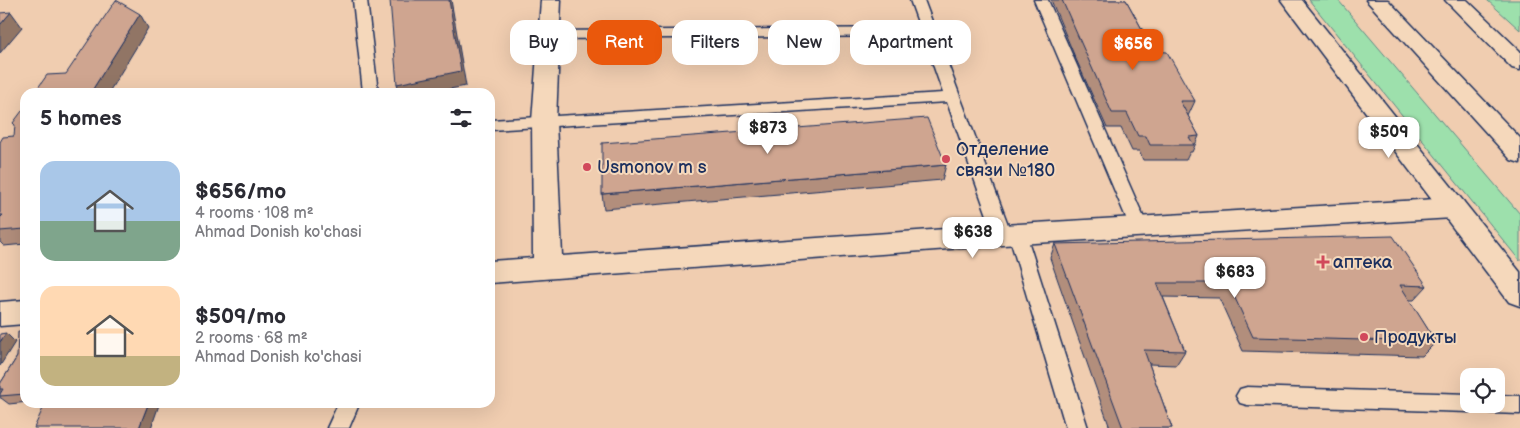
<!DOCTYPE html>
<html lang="en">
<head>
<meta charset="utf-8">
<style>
  body { margin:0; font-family:"Balsamiq Sans",sans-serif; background:#f7f7f7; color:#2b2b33; height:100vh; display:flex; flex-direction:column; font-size:19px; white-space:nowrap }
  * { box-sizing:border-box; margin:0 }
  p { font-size:16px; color:#7c7c81 }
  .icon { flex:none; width:28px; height:28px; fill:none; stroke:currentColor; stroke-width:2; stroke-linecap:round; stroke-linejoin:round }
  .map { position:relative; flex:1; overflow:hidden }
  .panel { position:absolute; left:20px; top:88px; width:475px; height:320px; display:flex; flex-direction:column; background:#fff; border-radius:15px; box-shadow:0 5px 20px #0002 }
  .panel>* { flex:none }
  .hud { position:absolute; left:510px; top:20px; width:475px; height:45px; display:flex; gap:10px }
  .buttons { position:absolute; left:1460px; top:368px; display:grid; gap:10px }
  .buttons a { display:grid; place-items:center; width:45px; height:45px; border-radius:10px; background:#fff; box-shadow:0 5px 20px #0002; font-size:25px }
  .price { position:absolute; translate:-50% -42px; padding:0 11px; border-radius:10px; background:#fff; color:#222; font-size:16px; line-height:32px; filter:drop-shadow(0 1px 2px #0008) }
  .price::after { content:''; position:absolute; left:50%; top:30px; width:15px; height:11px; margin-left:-8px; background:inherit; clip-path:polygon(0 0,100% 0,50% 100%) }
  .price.active { background:#ea580c; color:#fff }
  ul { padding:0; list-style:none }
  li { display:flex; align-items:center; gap:15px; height:125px; padding:0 20px }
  li span { display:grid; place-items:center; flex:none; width:140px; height:100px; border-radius:15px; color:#555 }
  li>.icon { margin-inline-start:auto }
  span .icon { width:60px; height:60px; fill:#fffc; stroke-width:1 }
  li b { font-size:21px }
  h2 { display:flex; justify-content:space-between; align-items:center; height:60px; padding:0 20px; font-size:21px }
  .pill { padding:0 18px; border-radius:15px; background:#fff; box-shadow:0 5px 20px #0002; font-size:18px; line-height:45px }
  .pill.active { background:#ea580c; color:#fff }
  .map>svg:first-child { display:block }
</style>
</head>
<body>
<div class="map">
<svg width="1520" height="428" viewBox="0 0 1520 428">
  <rect width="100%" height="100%" fill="#f0cdb0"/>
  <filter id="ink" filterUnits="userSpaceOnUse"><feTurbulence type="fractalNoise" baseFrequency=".02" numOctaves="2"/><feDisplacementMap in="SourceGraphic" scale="10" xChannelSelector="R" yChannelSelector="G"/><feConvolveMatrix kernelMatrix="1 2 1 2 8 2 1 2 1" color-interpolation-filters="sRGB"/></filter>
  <g filter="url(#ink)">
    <!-- green -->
    <path fill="#9de0ac" stroke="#5c8885" d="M 1309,0 L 1338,0 L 1520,214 L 1520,261 Z
      M 1487,0 L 1520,0 L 1520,30 Z"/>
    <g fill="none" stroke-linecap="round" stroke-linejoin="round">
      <defs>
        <path id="service" d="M 353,0 L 367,0 L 378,92 L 363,92 Z
          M 910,0 L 924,0 L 1010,230 L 1017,227 L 1023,229 L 1026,234 L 1088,428 L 1066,428 L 1010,239 L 1003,242 L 997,240 L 994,235 L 947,102 L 490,130 L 490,120 L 943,93 L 923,36 L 548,39 L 541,35 L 548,31 L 920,28 Z
          M 1034,0 L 1048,0 L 1148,227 L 1145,232 L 1139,233 L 1133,232 L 1130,227 Z
          M 1247,387 L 1469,394 L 1469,404 L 1479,404 L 1477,410 L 1469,412 L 1247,405 L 1240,403 L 1236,396 L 1240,389 Z
          M 1496,395 L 1520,396 L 1520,414 L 1491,413 L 1483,411 L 1480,404 L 1496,404 Z
          M 339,402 L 360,402 L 349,428 L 327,428 Z"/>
        <path id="minor" d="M 541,0 L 561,0 L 556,121 L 562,256 L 1003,225 L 1453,198 L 1463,201 L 1467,208 L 1463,215 L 1453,218 L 1003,245 L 490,283 L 490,261 L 533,258 L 532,121 Z
          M 25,300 L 25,324 L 0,326 L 0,302 Z"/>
        <path id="tertiary" d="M 1281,0 L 1302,0 L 1520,272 L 1520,306 L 1509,302 Z"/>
        <path id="primary" d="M 1366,0 L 1388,0 L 1520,138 L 1520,163 L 1511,160 Z
          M 1445,0 L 1467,0 L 1520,51 L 1520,70 L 1512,68 Z"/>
      </defs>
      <!-- service casing -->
      <use href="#service" stroke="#1b2f5e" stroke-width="3"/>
      <!-- minor casing -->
      <use href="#minor" stroke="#1b2f5e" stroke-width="3"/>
      <!-- tertiary casing -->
      <use href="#tertiary" stroke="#1b2f5e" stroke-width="3"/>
      <!-- primary casing -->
      <use href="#primary" stroke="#1b2f5e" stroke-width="3"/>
      <!-- service -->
      <use href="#service" fill="#f5d8bb" fill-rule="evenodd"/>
      <!-- minor -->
      <use href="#minor" fill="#f5d8bb" fill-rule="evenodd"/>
      <!-- tertiary -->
      <use href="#tertiary" fill="#f5d8bb" fill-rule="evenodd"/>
      <!-- primary -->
      <use href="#primary" fill="#f5d8bb" fill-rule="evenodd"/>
    </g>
    <!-- wall -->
    <path fill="#b28e7c" stroke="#1b2f5e" d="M 1051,0 L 1126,0 L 1154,51 L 1195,101 L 1188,116 L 1199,136 L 1192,152 L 1190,152 L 1186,160 L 1143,160 L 1139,151 L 1132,151 L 1121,128 L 1107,128 L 1075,57 Z
      M 25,107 L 25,244 L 4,246 L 0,242 L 0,142 L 14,136 Z
      M 946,165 L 942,180 L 604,209 L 602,194 Z
      M 1055,244 L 1427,286 L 1414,300 L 1409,300 L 1436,342 L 1422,356 L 1243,351 L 1219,298 L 1163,297 L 1185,351 L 1176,365 L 1149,364 L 1172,428 L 1110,428 L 1050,258 Z
      M 25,332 L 25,402 L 28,402 L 9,404 L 1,398 L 0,398 L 0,384 L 17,357 Z"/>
    <!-- shaded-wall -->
    <path fill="#917465" stroke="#1b2f5e" d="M 449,0 L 451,0 L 466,86 L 434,92 L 400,92 L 397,84 Z
      M 11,12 L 22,27 L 0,53 L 0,25 Z
      M 140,14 L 148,28 L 109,92 L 91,92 Z
      M 6,333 L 15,342 L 0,366 L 0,342 Z
      M 149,402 L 160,402 L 151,428 L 139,428 Z"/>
    <!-- building -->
    <path fill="#cfa590" stroke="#1b2f5e" d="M 116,0 L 140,14 L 91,92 L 35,92 L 47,75 L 66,74 Z
      M 390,0 L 449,0 L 461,71 L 397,84 Z
      M 1062,0 L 1126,0 L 1154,51 L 1167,52 L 1195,101 L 1180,101 L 1199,136 L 1189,137 L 1194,145 L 1150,145 L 1146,136 L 1138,136 L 1127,113 L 1112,113 Z
      M 11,12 L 0,25 L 0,13 Z
      M 25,107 L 25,229 L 0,231 L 0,218 L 3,215 L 0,215 L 0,142 L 3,137 L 14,136 L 15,125 L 13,123 Z
      M 927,118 L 946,165 L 602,194 L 602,143 Z
      M 1393,236 L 1427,286 L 1400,285 L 1436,342 L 1253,337 L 1228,283 L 1157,283 L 1185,351 L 1144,350 L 1172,428 L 1123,428 L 1055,244 Z
      M 18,332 L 25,332 L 25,394 L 0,396 L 0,394 L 3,389 L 0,389 L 0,384 L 17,357 Z
      M 6,333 L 0,342 L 0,334 Z
      M 46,402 L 149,402 L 139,428 L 34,428 Z"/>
  </g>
  <!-- markers -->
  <g fill="#d1495b" stroke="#f5d8bb" stroke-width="2">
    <circle cx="946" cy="159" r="5"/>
    <circle cx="587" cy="167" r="5"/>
    <path d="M1320.5 254.5h5v5h5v5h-5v5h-5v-5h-5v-5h5z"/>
    <circle cx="1364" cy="337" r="5"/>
  </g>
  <g text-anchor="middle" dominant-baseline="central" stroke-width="4" stroke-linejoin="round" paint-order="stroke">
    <!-- poi labels -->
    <g font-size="18" fill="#1b2f5e" stroke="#f5d8bb" text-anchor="start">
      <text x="956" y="149">Отделение<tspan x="956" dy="21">связи №180</tspan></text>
      <text x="597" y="167">Usmonov m s</text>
      <text x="1333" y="262">аптека</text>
      <text x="1374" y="337">Продукты</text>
    </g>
  </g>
</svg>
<div class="buttons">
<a><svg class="icon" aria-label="locate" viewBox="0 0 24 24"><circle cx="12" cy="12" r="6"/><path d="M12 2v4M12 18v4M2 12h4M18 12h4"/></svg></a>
</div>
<b class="price active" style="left:1133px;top:71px">$656</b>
<b class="price" style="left:768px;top:155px">$873</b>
<b class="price" style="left:1389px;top:159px">$509</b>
<b class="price" style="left:973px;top:259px">$638</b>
<b class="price" style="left:1235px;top:299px">$683</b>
<div class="hud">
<a class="pill">Buy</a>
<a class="pill active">Rent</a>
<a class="pill">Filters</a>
<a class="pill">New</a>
<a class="pill">Apartment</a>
</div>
<section class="panel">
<h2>5 homes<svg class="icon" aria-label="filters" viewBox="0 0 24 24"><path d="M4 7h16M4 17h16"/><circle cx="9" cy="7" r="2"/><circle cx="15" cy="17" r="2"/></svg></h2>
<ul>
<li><span style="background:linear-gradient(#a9c7e8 60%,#7fa58c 0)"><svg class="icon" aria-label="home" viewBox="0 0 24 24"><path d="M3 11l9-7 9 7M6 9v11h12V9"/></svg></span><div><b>$656/mo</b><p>4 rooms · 108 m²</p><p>Ahmad Donish ko'chasi</p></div></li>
<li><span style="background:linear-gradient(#ffd9b3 70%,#c2b280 0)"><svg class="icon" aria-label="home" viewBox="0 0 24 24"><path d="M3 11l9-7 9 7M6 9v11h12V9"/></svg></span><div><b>$509/mo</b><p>2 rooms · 68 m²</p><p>Ahmad Donish ko'chasi</p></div></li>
</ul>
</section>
</div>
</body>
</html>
